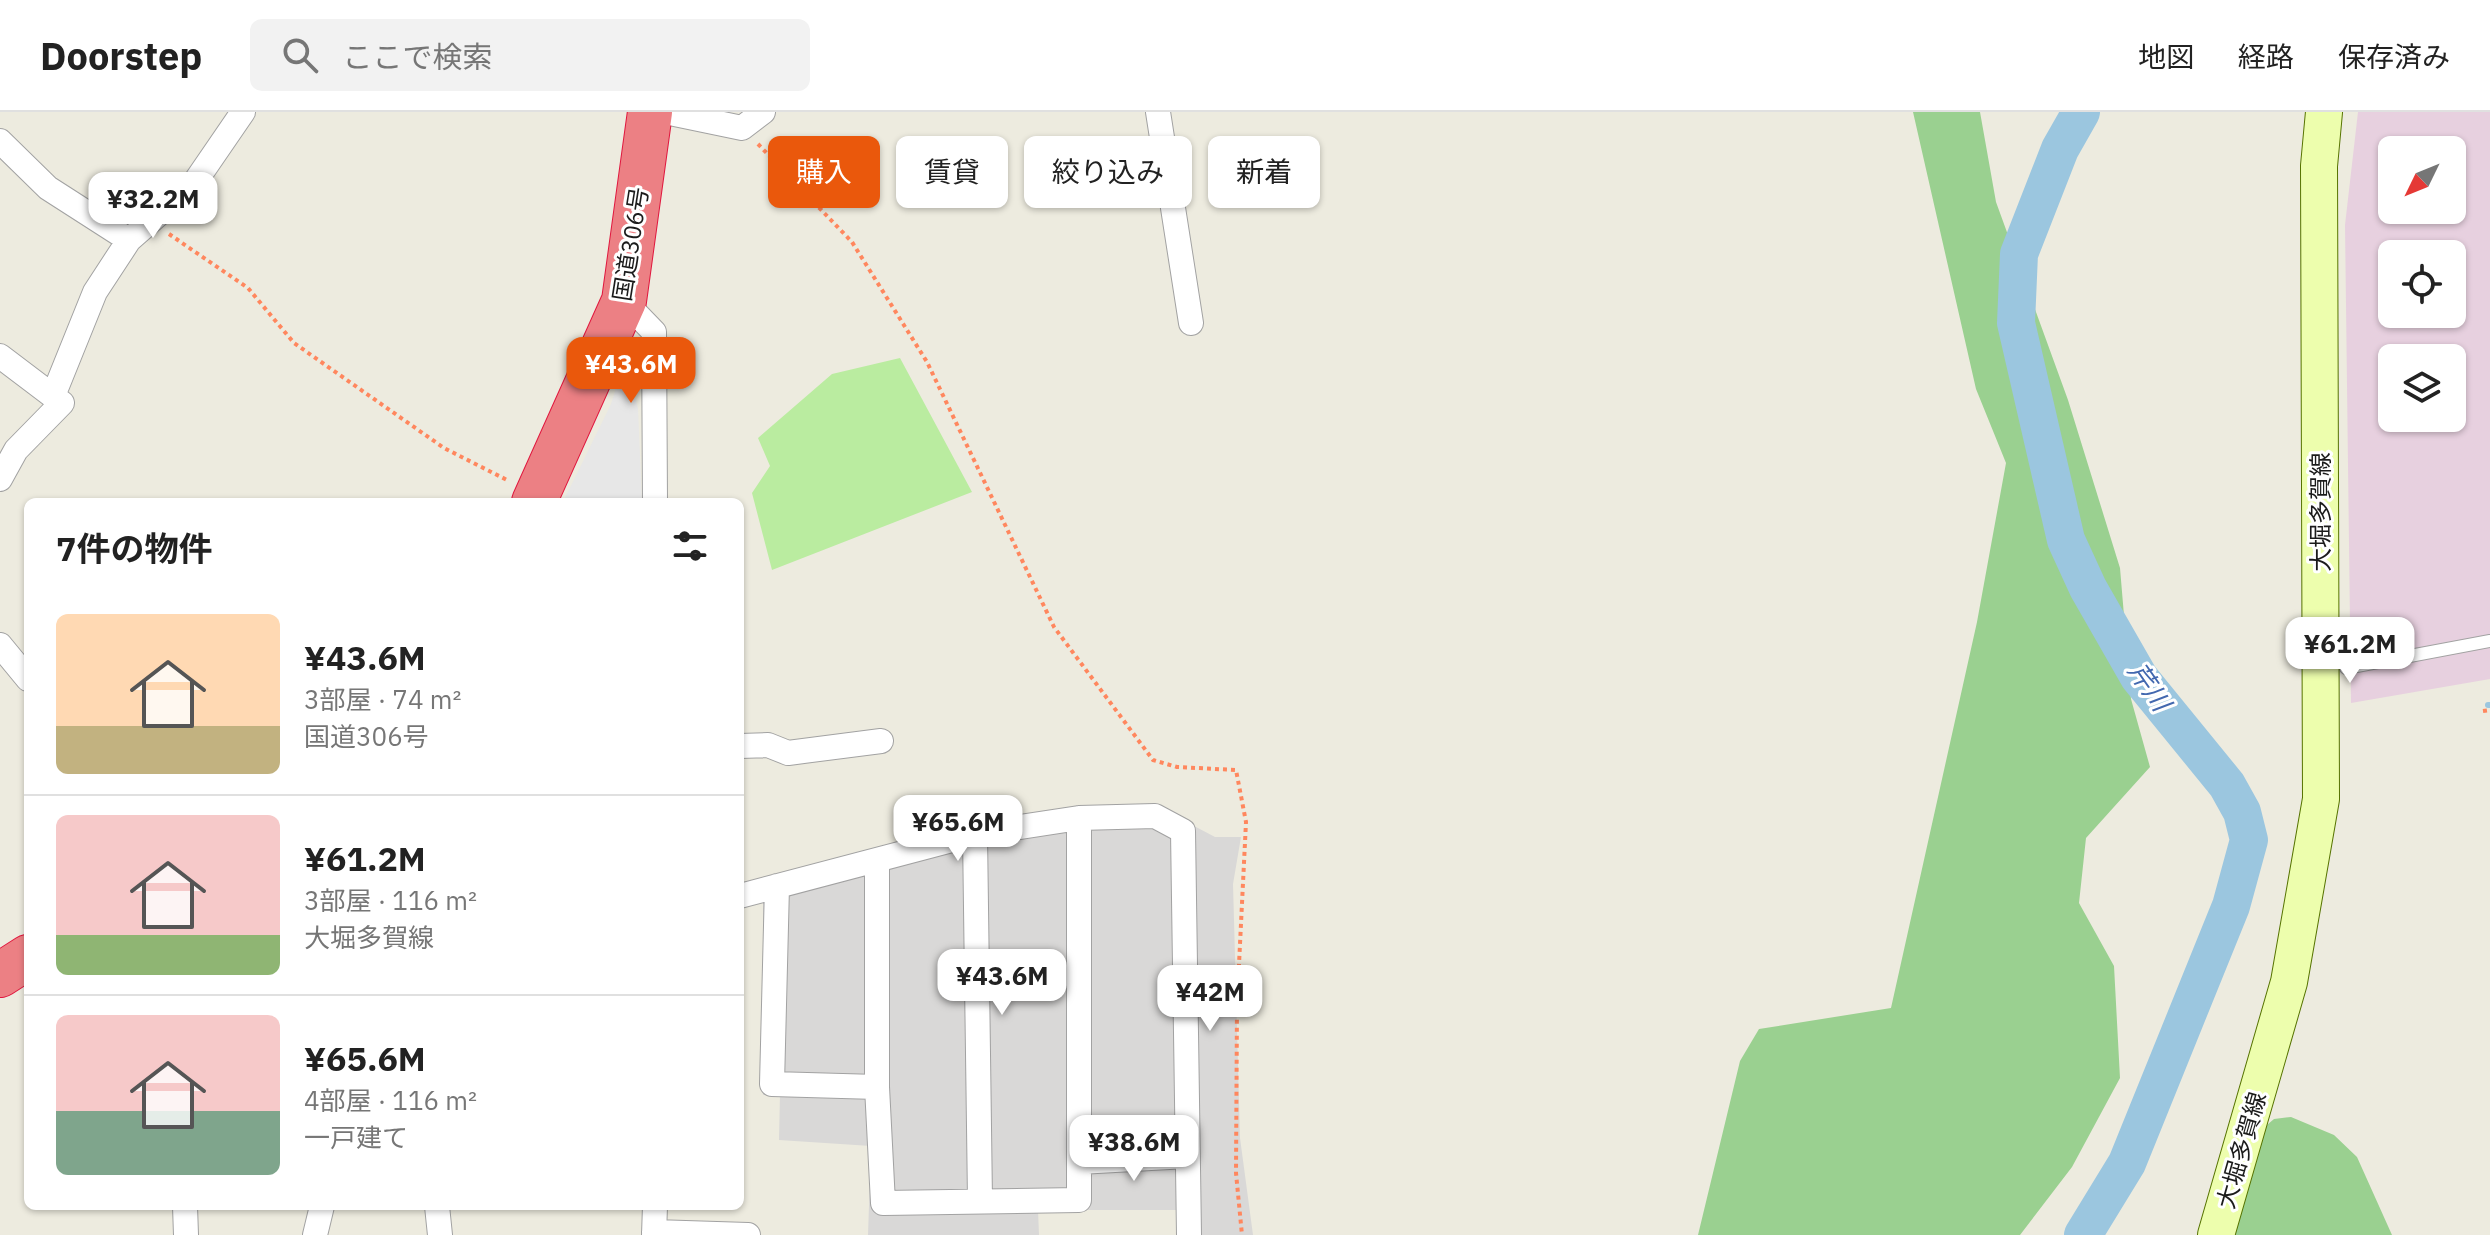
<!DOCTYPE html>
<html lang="ja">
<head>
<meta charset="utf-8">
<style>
  body { margin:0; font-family:"IBM Plex Sans","Noto Sans JP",sans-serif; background:#f2f2f2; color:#222; height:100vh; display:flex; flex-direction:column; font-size:30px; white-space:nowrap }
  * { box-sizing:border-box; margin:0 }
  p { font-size:26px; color:#767676 }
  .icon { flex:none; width:44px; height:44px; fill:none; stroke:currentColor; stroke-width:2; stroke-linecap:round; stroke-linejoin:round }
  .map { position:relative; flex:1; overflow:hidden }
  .side { position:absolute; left:24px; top:386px; width:720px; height:712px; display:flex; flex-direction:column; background:#fff; border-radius:12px; box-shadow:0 2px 6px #0004 }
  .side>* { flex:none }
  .banner { position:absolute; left:768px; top:24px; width:760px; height:72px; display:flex; gap:16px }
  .needle { width:52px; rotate:227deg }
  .buttons { position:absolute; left:2378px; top:24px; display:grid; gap:16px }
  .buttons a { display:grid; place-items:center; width:88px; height:88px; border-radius:12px; background:#fff; box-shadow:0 2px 6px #0004; font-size:40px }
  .price { position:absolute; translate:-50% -68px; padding:0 18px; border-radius:16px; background:#fff; color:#222; font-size:26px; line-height:52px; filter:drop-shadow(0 2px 4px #0008) }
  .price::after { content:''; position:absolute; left:50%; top:48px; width:24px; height:18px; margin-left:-12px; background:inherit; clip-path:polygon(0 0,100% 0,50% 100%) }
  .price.on { background:#ea580c; color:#fff }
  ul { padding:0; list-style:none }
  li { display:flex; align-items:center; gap:24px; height:200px; padding:0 32px }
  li+li { border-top:2px solid #e0e0e0 }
  li span { display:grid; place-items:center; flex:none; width:224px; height:160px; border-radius:12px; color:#555 }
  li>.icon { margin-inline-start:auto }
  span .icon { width:96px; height:96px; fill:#fffc; stroke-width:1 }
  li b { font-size:34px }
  h2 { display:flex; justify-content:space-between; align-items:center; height:96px; padding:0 32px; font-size:34px }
  .chip { padding:0 28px; border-radius:12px; background:#fff; box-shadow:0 2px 6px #0004; font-size:28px; line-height:72px }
  .chip.on { background:#ea580c; color:#fff }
  header { display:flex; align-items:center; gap:48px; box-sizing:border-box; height:112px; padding:0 40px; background:#fff; border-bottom:2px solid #e0e0e0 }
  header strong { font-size:38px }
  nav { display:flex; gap:44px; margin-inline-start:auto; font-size:28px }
  .search { width:560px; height:72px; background:#f2f2f2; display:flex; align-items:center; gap:20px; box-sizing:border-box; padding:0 28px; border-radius:12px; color:#767676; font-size:30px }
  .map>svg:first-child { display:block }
</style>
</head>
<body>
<header>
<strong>Doorstep</strong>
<div class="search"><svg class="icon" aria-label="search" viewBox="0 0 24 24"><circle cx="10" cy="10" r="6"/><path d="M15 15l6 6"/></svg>ここで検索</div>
<nav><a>地図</a><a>経路</a><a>保存済み</a></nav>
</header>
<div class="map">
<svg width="2490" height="1123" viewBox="0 0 2490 1123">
  <rect width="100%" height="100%" fill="#edebdf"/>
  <!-- residential -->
  <path fill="#d9d8d7" d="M 1196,715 L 1215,725 L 1241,725 L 1233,772 L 1240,1026 L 1253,1123 L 1181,1123 L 1180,1098 L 1038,1098 L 1039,1123 L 868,1123 L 871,1034 L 779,1028 L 780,982 L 763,983 L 763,790 L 998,727 L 1092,718 Z"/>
  <!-- industrial -->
  <path fill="#e7d0df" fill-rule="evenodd" d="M 2358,0 L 2490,0 L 2490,567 L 2351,591 L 2345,113 ZM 2392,38 L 2452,38 L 2452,98 L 2392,98 ZM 2392,142 L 2452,142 L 2452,202 L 2392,202 ZM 2392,246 L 2452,246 L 2452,306 L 2392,306 Z"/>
  <!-- grass -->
  <path fill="#baeca0" d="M 900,246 L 972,380 L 772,458 L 752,381 L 770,354 L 758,326 L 832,262 Z"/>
  <!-- forest -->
  <path fill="#9ad090" d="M 1913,0 L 1980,0 L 1996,90 L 2068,288 L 2120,456 L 2131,587 L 2150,655 L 2086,726 L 2079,791 L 2114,854 L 2120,966 L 2072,1055 L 2020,1123 L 1698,1123 L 1740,949 L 1759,917 L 1891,896 L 1977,510 L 2006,351 L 1976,277 Z
    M 2291,1005 L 2334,1023 L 2357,1045 L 2392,1123 L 2235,1123 L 2261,1018 L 2274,1007 Z"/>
  <!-- parking -->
  <path fill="#e7e7e7" d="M 624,251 L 638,296 L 642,390 L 563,390 L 611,292 Z"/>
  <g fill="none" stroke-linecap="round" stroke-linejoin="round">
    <!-- stream -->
    <path stroke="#9bc6df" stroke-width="6" d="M 2488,593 L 2490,593"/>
    <!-- river -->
    <path stroke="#9bc6df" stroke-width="38" d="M 2081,0 L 2060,37 L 2019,142 L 2016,211 L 2066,428 L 2088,476 L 2139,565 L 2227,673 L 2242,700 L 2249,728 L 2231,794 L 2127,1051 L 2083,1123"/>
    <defs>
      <path id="lane" d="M 2346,556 L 2490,529"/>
      <path id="street" d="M 665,0 L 742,16 L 763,0
        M 1158,0 L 1191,211
        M 0,29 L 48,76 L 129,128 L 95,180 L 53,284
        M 129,128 L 195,70 L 243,0
        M 624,189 L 654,220 L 655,390
        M 0,244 L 62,291 L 16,338 L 0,367
        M 0,533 L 28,567
        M 740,634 L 768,633 L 788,641 L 881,629
        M 975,722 L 980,1088
        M 877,749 L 877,975 L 883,1091 L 1079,1088 L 1079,706
        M 777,774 L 772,972 L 877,975
        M 740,784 L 975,722 L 1079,706 L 1155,704 L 1183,719 L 1189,1123
        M 1079,1050 L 1187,1044
        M 185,1094 L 186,1123
        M 437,1094 L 440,1123
        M 654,1120 L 748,1123
        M 315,1123 L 322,1094
        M 654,1123 L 655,1094"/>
      <path id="secondary" d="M 2216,1123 L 2289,870 L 2321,687 L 2319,54 L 2324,0"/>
      <path id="highway" d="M 534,390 L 624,189 L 650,0
        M 0,863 L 28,845"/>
    </defs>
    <!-- lane casing -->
    <use href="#lane" stroke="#a2a2a2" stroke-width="14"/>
    <!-- street casing -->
    <use href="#street" stroke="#a2a2a2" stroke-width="26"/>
    <!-- secondary casing -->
    <use href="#secondary" stroke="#567300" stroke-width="38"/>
    <!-- highway casing -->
    <use href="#highway" stroke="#e0173e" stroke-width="46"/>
    <!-- path -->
    <path stroke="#ff875e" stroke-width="4" stroke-dasharray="4 4" stroke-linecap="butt" d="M 758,32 L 852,130 L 927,250 L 1054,515 L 1153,648 L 1177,655 L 1236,658 L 1246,710 L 1237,893 L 1236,1061 L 1242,1123
      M 169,122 L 248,176 L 294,231 L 444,336 L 509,369
      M 2483,599 L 2490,598"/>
    <!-- lane -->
    <use href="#lane" stroke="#fff" stroke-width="12"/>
    <!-- street -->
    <use href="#street" stroke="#fff" stroke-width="24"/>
    <!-- secondary -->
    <use href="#secondary" stroke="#edfead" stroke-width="36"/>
    <!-- highway -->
    <use href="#highway" stroke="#ec8084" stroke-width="44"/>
  </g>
  <g text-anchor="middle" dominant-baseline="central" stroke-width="6" stroke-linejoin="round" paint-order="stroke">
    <!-- street labels -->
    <g font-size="24" fill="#1b1b1b" stroke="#fff">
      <text transform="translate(630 132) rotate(-81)">国道306号</text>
      <text transform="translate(2320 400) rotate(-90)">大堀多賀線</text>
      <text transform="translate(2241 1038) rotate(-74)">大堀多賀線</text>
    </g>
    <!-- water labels -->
    <g font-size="26" font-style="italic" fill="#4268af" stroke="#fff">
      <text transform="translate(2150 574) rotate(55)">芹川</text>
    </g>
  </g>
</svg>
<div class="buttons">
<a><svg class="needle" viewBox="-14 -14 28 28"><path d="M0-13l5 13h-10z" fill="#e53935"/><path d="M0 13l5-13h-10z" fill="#767676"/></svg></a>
<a><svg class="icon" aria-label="locate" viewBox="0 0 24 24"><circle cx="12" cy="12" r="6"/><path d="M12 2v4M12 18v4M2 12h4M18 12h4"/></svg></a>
<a><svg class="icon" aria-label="layers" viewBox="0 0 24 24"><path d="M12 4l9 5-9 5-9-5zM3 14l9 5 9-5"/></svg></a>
</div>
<b class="price" style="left:153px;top:128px">¥32.2M</b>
<b class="price on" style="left:631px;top:293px">¥43.6M</b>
<b class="price" style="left:2350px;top:573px">¥61.2M</b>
<b class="price" style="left:958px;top:751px">¥65.6M</b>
<b class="price" style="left:1002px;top:905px">¥43.6M</b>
<b class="price" style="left:1210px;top:921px">¥42M</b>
<b class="price" style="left:1134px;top:1071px">¥38.6M</b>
<div class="banner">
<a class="chip on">購入</a>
<a class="chip">賃貸</a>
<a class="chip">絞り込み</a>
<a class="chip">新着</a>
</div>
<section class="side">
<h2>7件の物件<svg class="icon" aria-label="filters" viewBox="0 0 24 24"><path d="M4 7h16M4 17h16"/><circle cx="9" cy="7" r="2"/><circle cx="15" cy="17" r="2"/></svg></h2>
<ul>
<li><span style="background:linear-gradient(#ffd9b3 70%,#c2b280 0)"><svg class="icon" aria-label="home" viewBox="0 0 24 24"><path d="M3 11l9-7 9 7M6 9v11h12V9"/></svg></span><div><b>¥43.6M</b><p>3部屋 · 74 m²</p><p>国道306号</p></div></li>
<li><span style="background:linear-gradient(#f6c9c9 75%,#8fb573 0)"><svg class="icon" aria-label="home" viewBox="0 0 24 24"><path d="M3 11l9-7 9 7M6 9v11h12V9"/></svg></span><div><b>¥61.2M</b><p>3部屋 · 116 m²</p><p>大堀多賀線</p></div></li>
<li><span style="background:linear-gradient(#f6c9c9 60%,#7fa58c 0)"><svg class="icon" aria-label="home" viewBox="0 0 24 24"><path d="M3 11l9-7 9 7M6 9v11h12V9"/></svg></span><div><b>¥65.6M</b><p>4部屋 · 116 m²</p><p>一戸建て</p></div></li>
</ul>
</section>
</div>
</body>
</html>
